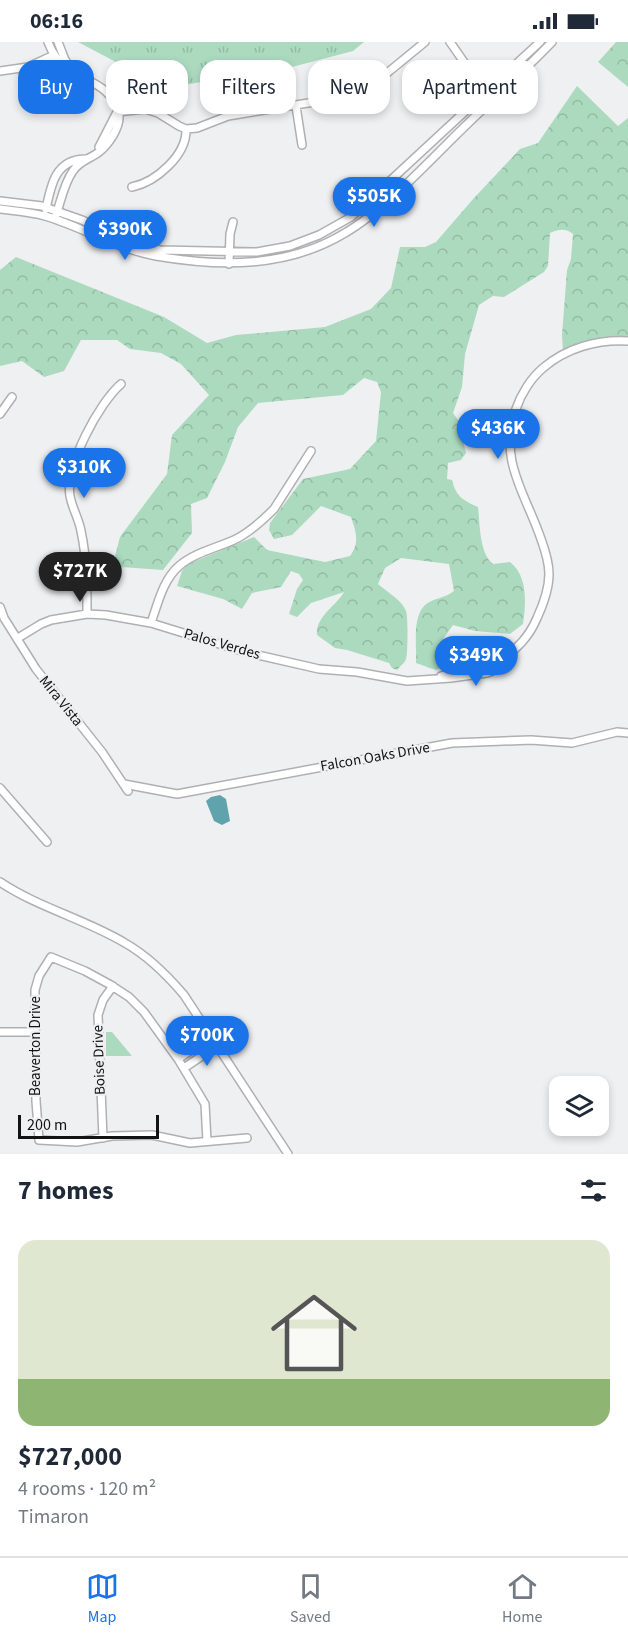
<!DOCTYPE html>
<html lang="en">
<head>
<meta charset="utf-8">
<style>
  body { margin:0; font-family:"Source Sans 3",sans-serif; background:#f6f6f7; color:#1f2937; height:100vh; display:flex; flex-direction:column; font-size:22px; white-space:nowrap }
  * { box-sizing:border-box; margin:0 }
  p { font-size:20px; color:#747a83 }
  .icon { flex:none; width:33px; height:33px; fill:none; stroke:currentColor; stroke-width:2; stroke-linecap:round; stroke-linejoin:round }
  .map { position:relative; height:1112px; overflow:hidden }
  .sheet { display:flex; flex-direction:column; background:#fff; flex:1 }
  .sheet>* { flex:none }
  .hud { position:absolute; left:18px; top:18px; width:592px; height:54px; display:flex; gap:12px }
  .controls { position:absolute; left:549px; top:1034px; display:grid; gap:12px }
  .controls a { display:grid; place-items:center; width:60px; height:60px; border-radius:12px; background:#fff; box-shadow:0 3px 9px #0003; font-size:30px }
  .scale { position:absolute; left:18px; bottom:15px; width:141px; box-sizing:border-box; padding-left:6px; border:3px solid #131314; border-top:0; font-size:16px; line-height:21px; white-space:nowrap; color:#131314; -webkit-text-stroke:4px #eff0f2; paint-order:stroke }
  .price { position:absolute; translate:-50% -51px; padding:0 14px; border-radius:21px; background:#1a73e8; color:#fff; font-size:20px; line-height:39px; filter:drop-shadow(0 2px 3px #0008) }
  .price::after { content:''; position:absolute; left:50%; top:36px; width:18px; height:14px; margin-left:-9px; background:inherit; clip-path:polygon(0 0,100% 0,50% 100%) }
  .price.active { background:#222; color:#fff }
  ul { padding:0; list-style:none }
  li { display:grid; align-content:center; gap:12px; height:318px; padding:0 18px }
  li span { display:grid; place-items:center; height:186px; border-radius:18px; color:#555 }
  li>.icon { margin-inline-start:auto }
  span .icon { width:108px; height:108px; fill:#fffc; stroke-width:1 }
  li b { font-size:26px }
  h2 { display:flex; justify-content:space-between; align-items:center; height:72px; padding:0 18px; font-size:26px }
  .tag { padding:0 21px; border-radius:18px; background:#fff; box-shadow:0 3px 9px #0003; font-size:21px; line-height:54px }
  .tag.active { background:#1a73e8; color:#fff }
  .status { display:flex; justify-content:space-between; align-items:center; height:42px; padding:0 30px; background:#fff; direction:ltr }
  .status svg { height:16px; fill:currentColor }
  .tabs { display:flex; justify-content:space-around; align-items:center; height:84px; border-top:2px solid #e0e1e3; background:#fff; font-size:16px; color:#747a83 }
  .tabs a { display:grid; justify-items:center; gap:3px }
  .tabs .active { color:#1a73e8 }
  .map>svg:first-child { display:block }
</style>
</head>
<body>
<div class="status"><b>06:16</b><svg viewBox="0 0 49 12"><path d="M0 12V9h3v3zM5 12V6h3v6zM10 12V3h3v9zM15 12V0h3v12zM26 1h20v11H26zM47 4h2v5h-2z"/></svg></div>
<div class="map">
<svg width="628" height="1112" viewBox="0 0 628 1112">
  <defs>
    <pattern id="grass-tufts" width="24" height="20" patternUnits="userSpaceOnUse" patternTransform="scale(1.5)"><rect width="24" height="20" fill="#acdabf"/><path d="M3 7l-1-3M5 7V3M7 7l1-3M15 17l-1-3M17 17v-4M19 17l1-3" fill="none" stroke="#93baa3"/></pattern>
    <pattern id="forest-crowns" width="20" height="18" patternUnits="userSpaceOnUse" patternTransform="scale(1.5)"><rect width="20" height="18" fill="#acdabf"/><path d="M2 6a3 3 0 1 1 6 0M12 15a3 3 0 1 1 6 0" fill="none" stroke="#93baa3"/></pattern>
  </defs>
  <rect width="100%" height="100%" fill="#eff0f2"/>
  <!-- grass -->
  <path fill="url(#grass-tufts)" d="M 78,0 L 364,0 L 353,9 L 292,25 L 165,46 Z"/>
  <!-- forest -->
  <path fill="url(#forest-crowns)" d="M 616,0 L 628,0 L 628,45 L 598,20 Z
    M 577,44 L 618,84 L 628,76 L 628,294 L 577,301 L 563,310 L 562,293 L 567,228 L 571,217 L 573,192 C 566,186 558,187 550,191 L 548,224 L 544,230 L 504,255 L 493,254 L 479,263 L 465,312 L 462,345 L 453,371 L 458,378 L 466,411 L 461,418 L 448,421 L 447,437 L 452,438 C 456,454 462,458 478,465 C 480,481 479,511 493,522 L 510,520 C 528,534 526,561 523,582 L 510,592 L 475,589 L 453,583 L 441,600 L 443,612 L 461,609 L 472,596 L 500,601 L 436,628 L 416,621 C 417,605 412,577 424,564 C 432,556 446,556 454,549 L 449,522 L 401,516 L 385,526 L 378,542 C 387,550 402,558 406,569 C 408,572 408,612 406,617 C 405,621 400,624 397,628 L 392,626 L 389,621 L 347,608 L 335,606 L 317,593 C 315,575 336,564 344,550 L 311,561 L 297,575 L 289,572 L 297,547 L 303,538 L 299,532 L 291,529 L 281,545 L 252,551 L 242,567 L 223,557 L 177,544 L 182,529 L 188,522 L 254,495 L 267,508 L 325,520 L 350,514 C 360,500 356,490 351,475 L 321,464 L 292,493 L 274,497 L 269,488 L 270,481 L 303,437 L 350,427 L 376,399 L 381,350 L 377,340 L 364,336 L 343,353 L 258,361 L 238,385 L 225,420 L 207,456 L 191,462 L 192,491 L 163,528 L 121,525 L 114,518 L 120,495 L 167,432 L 172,393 L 209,353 L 181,322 L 161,311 L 130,307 L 117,298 L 81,298 L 64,329 L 44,335 L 22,319 L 0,324 L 0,228 L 16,215 L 164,275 L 207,301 L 236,293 L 325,285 L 371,267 L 391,246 L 400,205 L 425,205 L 436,200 L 474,156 L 520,107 L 538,101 Z"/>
  <!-- park -->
  <path fill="#acdabf" d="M 106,990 L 112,990 L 132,1014 L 106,1014 Z"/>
  <!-- water -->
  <path fill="#61a3ad" d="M 220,753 L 226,757 L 230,779 L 222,783 L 214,779 L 206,759 L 211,755 Z"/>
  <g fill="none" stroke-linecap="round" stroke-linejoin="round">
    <defs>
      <path id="minor" d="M 48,0 C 52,11 60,23 70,29 C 91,40 115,47 119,74 C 120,86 108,103 99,110 C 90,117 79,119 73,129 C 64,141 61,159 56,173
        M 58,0 L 65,18 L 72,27
        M 450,0 L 466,23 L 496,55
        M 0,29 L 28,25 L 54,13
        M 296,64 L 302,103
        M 117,70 L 145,67 L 158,71 L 179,84 L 186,87 L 197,86 L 228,74 L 339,56 L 370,45 L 425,0
        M 99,105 L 117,70
        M 132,145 C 156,140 187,113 186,87
        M 0,159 L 42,164 L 82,178 L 133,202 L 160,208 L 257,210 L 290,204 L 319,193 L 351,175 L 540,0
        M 0,167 C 15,169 30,170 45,174 C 83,185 117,207 156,214 C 221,225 287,226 345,191 C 381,170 421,128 451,98 C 484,65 519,34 552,0
        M 46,167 C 51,142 56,117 86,117
        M 229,222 L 230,192 L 233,180
        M 0,372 L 12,355
        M 0,565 L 4,576 L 36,627 L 102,710 L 128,749
        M 87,572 C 87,544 87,517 81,489 C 79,477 72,466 70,454 C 65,424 99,361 121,342
        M 151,581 C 158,561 163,538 179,524 C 194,511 216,506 234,498 C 249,491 262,479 274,467 L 311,409
        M 18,596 L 41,582 L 51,578 L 87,572 L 106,573 L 151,581 L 245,610 L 319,627 L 357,630 L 407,639 L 451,636 L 487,631 L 492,629 L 499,618
        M 441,634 C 459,629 481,626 498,618 C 516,610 530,593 537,576 C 543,563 549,546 549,532 C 549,520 545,508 541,497 C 525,450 498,419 516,367 C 521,352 531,336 543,326 C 566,306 598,297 628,299
        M 124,742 L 177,752 L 452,701 L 531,698 L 572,701 L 617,690 L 628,691
        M 0,746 L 47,800
        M 0,840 C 39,866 85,877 125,901 C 148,914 167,933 184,953 L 288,1112
        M 0,990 L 35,990
        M 178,1017 L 212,994
        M 184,1026 L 218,1003
        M 103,1096 L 98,973 L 103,958 L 113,944
        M 207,1099 L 205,1062 L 178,1017 L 144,970 L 129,955 L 109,942 L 85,929 L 51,915 L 39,934 L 35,948 L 36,1059 L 39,1098 L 77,1100 L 112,1094 L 152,1093 L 190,1101 L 247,1096"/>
    </defs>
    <!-- minor casing -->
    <use href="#minor" stroke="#b0b0b3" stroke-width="10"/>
    <!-- minor -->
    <use href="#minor" stroke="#fff" stroke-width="7"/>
  </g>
  <g text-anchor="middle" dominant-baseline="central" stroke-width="4.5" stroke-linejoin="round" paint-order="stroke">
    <!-- street labels -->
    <g font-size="15" fill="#131314" stroke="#eff0f2">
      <text transform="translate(222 602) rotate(16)">Palos Verdes</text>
      <text transform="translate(61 659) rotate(51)">Mira Vista</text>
      <text transform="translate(375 715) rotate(-10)">Falcon Oaks Drive</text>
      <text transform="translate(35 1004) rotate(-90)">Beaverton Drive</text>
      <text transform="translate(99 1018) rotate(-92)">Boise Drive</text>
    </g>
  </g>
</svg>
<div class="controls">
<a><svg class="icon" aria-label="layers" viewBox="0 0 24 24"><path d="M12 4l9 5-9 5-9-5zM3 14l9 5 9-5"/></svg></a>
</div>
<div class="scale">200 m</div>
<b class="price" style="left:374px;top:186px">$505K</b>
<b class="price" style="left:125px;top:219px">$390K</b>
<b class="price" style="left:498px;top:418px">$436K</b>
<b class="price" style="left:84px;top:457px">$310K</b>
<b class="price active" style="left:80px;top:561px">$727K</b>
<b class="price" style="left:476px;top:645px">$349K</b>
<b class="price" style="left:207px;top:1025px">$700K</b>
<div class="hud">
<a class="tag active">Buy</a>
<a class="tag">Rent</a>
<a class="tag">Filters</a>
<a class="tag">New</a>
<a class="tag">Apartment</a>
</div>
</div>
<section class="sheet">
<h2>7 homes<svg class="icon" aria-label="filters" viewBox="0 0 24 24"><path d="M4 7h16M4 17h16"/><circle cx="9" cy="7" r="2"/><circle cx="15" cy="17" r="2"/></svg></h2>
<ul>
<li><span style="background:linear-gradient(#dfe7d0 75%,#8fb573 0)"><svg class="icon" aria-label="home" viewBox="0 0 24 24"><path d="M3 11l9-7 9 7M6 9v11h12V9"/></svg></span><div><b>$727,000</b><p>4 rooms · 120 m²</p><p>Timaron</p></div></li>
</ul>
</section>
<nav class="tabs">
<a class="active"><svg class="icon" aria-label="map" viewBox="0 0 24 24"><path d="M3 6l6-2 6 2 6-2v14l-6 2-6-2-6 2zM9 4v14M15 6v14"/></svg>Map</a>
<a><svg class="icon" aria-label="saved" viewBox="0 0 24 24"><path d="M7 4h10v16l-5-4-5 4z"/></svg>Saved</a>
<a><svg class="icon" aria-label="home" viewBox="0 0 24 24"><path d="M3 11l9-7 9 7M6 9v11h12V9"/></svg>Home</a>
</nav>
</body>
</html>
